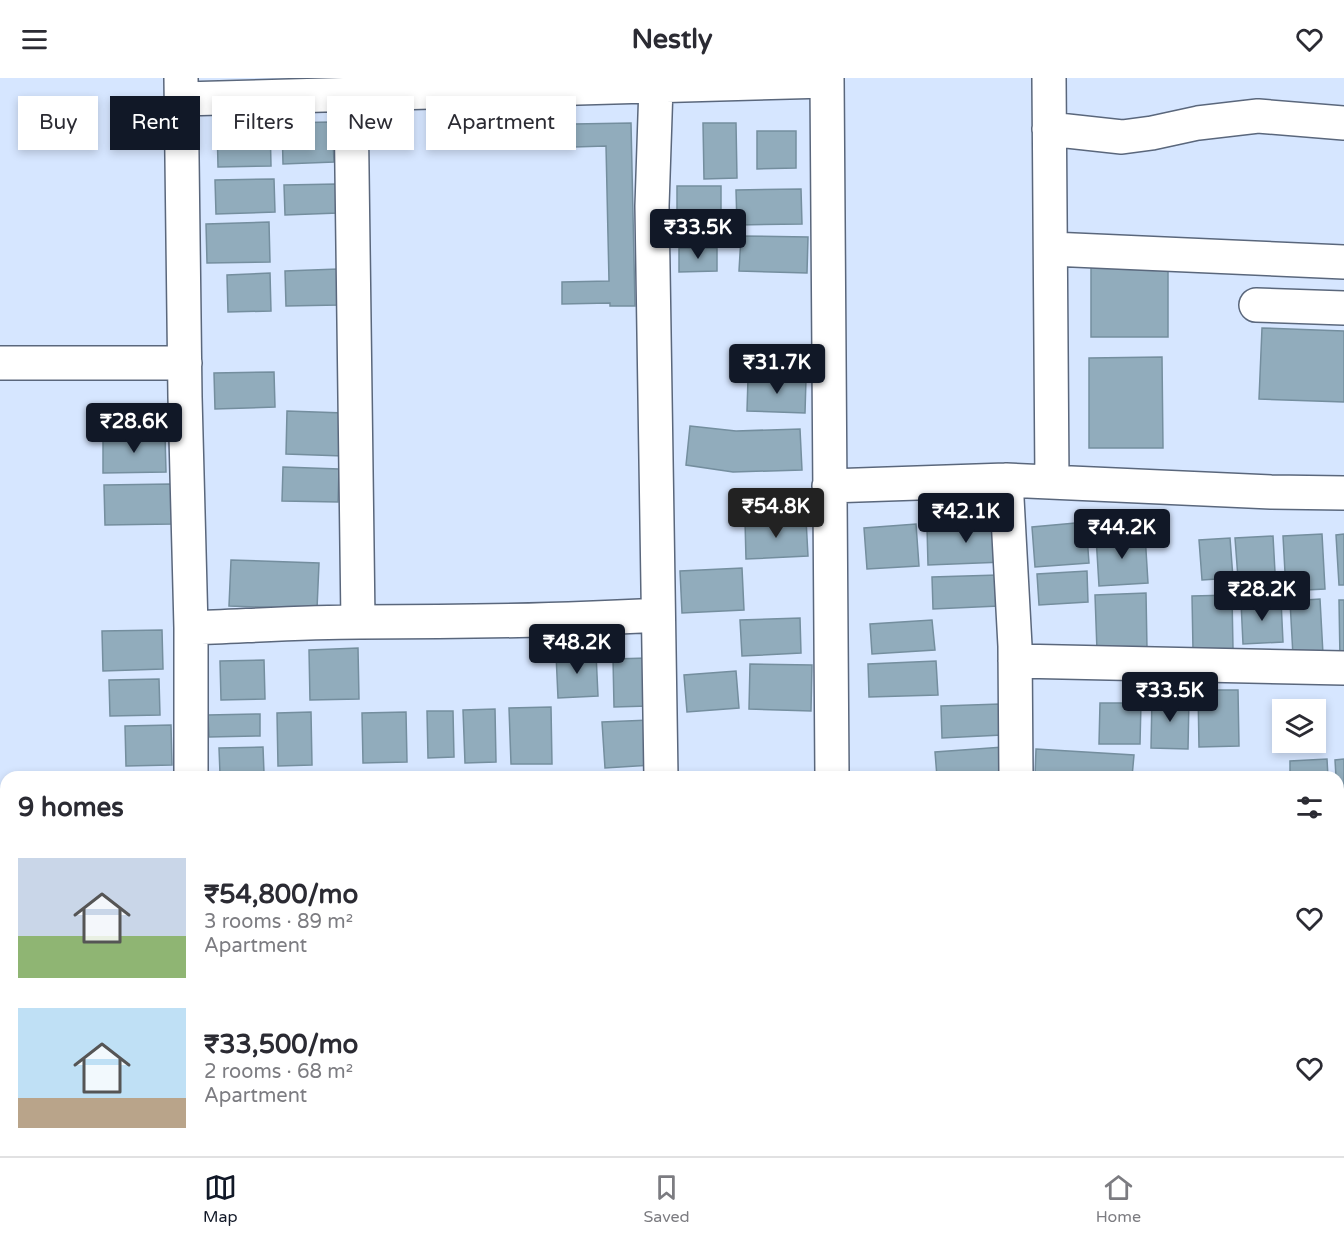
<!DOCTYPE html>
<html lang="en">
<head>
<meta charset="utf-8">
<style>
  body { margin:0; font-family:"Varela Round",sans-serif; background:#f7f7f7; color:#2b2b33; height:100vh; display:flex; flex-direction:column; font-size:22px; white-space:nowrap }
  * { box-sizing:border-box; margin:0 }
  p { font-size:20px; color:#7c7c81 }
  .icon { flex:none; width:33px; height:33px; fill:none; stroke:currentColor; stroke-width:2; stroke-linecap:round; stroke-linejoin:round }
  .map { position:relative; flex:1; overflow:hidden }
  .sheet { position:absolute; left:0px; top:693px; width:1344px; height:386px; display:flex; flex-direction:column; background:#fff; border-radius:18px 18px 0 0; box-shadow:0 3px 9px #0003 }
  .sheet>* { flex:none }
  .banner { position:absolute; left:18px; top:18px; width:600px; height:54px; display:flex; gap:12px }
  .fabs { position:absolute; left:1272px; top:621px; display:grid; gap:12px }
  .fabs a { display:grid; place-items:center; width:54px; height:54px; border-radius:0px; background:#fff; box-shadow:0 3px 9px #0003; font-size:30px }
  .price { position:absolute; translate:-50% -51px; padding:0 14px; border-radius:6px; background:#111827; color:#fff; font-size:20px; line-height:39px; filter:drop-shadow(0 2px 3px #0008) }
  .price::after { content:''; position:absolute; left:50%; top:36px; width:18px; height:14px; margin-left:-9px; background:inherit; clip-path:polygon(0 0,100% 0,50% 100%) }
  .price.current { background:#222; color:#fff }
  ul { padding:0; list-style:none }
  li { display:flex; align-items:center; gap:18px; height:150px; padding:0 18px }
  li span { display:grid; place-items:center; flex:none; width:168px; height:120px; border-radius:0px; color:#555 }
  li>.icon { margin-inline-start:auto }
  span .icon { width:72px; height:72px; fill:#fffc; stroke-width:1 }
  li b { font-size:26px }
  h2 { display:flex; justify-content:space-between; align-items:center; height:72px; padding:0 18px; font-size:26px }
  .tag { padding:0 21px; border-radius:0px; background:#fff; box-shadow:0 3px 9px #0003; font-size:21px; line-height:54px }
  .tag.current { background:#111827; color:#fff }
  header { display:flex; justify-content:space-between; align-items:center; height:78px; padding:0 18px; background:#fff; font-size:27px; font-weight:700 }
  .tab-bar { display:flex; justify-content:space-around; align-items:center; height:84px; border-top:2px solid #e1e1e2; background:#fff; font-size:16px; color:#7c7c81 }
  .tab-bar a { display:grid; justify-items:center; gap:3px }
  .tab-bar .current { color:#111827 }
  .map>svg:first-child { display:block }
</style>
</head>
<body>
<header><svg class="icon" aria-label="menu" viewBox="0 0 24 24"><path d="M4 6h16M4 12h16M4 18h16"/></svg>Nestly<svg class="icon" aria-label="heart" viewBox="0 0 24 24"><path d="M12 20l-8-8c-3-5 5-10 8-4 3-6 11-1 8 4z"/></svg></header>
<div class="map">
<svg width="1344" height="1078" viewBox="0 0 1344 1078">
  <rect width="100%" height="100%" fill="#d6e6ff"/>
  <!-- building -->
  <path fill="#91acbc" stroke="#748e9e" stroke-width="1.5" d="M 270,43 L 271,88 L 218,89 L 217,44 Z
    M 332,44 L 334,84 L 283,86 L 282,45 Z
    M 631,45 L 635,228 L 610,228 L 610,225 L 562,226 L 562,204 L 609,203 L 606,68 L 574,69 L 574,46 Z
    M 703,45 L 736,45 L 737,100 L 704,101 Z
    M 757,53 L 796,53 L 796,90 L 757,91 Z
    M 274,101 L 275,134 L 216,136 L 215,102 Z
    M 337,106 L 338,135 L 285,137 L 284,107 Z
    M 677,108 L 721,108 L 721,158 L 677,158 Z
    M 801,111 L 802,146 L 737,147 L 736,112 Z
    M 269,144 L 270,184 L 207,185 L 206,146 Z
    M 741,158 L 808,159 L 807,195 L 739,193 Z
    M 679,170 L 717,170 L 717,193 L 679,194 Z
    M 1168,184 L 1168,259 L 1091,259 L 1091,185 Z
    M 338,191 L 339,227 L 286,228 L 285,193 Z
    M 270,195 L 271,233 L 228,234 L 227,197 Z
    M 1262,250 L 1344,253 L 1344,324 L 1259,321 Z
    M 1162,279 L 1163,370 L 1089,370 L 1089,280 Z
    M 274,294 L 275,329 L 215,331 L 214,295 Z
    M 748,300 L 806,301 L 805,335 L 747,333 Z
    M 287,333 L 344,335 L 343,378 L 286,376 Z
    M 690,348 L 736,353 L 800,351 L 802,392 L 733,394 L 686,387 Z
    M 165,356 L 166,394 L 103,395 L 103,358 Z
    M 283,389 L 339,391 L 338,424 L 282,423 Z
    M 171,406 L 172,446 L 105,447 L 104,407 Z
    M 806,441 L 808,478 L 746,481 L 745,443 Z
    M 1086,444 L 1089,485 L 1035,489 L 1032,449 Z
    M 916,446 L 919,488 L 867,491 L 864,450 Z
    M 1003,446 L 1004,484 L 928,487 L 927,449 Z
    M 1145,456 L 1148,505 L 1099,508 L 1096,458 Z
    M 1322,456 L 1325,511 L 1286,513 L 1283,458 Z
    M 1344,456 L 1344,507 L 1339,507 L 1336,457 Z
    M 1273,458 L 1276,512 L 1239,514 L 1235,460 Z
    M 1230,460 L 1233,500 L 1202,502 L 1199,462 Z
    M 231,482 L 319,485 L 317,531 L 229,528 Z
    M 742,490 L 744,532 L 682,535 L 680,493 Z
    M 1087,493 L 1088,524 L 1039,527 L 1037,496 Z
    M 998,497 L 999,528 L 933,531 L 932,499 Z
    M 1146,515 L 1147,571 L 1097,573 L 1095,517 Z
    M 1232,517 L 1233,571 L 1193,572 L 1192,518 Z
    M 1320,521 L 1323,576 L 1293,578 L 1290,523 Z
    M 1281,522 L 1283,564 L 1243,566 L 1241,524 Z
    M 1339,522 L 1344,522 L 1344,581 L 1340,581 Z
    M 800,540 L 801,575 L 742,578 L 740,542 Z
    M 932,542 L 935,572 L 872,576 L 870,546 Z
    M 162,552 L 163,591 L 103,593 L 102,553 Z
    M 358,570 L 359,621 L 310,622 L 309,572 Z
    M 596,575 L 598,618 L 558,620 L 556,576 Z
    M 647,580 L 648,628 L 614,629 L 613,581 Z
    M 264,582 L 265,621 L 221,622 L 220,583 Z
    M 936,583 L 938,617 L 869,619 L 868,586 Z
    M 750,586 L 812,587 L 811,633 L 749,631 Z
    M 736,593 L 739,630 L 687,634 L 684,597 Z
    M 159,601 L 160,637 L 110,638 L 109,602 Z
    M 1198,612 L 1238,612 L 1239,668 L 1199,669 Z
    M 1152,619 L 1189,620 L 1188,671 L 1151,670 Z
    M 1100,625 L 1141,625 L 1140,666 L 1099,666 Z
    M 1000,626 L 1002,657 L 942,660 L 941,628 Z
    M 551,629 L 552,686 L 511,686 L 509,630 Z
    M 495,631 L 496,684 L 465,685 L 463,632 Z
    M 427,633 L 453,633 L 454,679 L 428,680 Z
    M 311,634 L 312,687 L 278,688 L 277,635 Z
    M 406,634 L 407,684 L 363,685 L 362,635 Z
    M 260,636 L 260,658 L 209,659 L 208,637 Z
    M 650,642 L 652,687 L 605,690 L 602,644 Z
    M 171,647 L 172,687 L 126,688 L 125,648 Z
    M 263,669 L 264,695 L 220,696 L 219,670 Z
    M 1003,669 L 1006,699 L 937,699 L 935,674 Z
    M 1036,671 L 1134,677 L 1132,699 L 1035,699 Z
    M 1327,681 L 1328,699 L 1290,699 L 1290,683 Z
    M 1344,681 L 1344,735 L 1338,735 L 1338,699 L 1336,699 L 1335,682 Z"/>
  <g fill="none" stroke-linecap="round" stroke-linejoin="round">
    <defs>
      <path id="minor" d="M 181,0 L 185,319 L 191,550 L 191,699
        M 827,0 L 832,699
        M 1049,0 L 1052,404
        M 656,8 L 652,128 L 661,699
        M 351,18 L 358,544
        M 182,21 L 827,3
        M 1049,51 L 1122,59 L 1152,55 L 1198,45 L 1258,38 L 1344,45
        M 1051,171 L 1344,184
        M 1256,227 L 1344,230
        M 0,285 L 185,285
        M 1006,402 L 1015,568 L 1016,699
        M 829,408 L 1006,402 L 1271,414 L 1344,415
        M 191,550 C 247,548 304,544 360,544 C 459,544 558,543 657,537
        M 1015,583 L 1344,590
        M 1338,754 L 1344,754
        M 0,964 L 6,964
        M 1338,991 L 1344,991
        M 0,1021 L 6,1021
        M 1338,1052 L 1344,1053
        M 964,1072 L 964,1078"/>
    </defs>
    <!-- minor casing -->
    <use href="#minor" stroke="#5a677c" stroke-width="36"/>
    <!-- minor -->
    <use href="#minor" stroke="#fff" stroke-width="33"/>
  </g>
</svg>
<div class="fabs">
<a><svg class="icon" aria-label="layers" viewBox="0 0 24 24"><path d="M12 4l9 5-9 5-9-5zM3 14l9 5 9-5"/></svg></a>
</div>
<b class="price" style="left:698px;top:182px">₹33.5K</b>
<b class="price" style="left:777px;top:317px">₹31.7K</b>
<b class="price" style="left:134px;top:376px">₹28.6K</b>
<b class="price current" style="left:776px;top:461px">₹54.8K</b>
<b class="price" style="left:966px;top:466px">₹42.1K</b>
<b class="price" style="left:1122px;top:482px">₹44.2K</b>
<b class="price" style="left:1262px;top:544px">₹28.2K</b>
<b class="price" style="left:577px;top:597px">₹48.2K</b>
<b class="price" style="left:1170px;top:645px">₹33.5K</b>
<div class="banner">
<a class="tag">Buy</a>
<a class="tag current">Rent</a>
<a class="tag">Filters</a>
<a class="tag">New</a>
<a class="tag">Apartment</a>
</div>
<section class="sheet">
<h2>9 homes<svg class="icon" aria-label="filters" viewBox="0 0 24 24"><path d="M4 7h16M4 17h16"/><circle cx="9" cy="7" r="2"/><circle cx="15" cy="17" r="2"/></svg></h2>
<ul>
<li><span style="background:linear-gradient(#c9d6e8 65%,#8fb573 0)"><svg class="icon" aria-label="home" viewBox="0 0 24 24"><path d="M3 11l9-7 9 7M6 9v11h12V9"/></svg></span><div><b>₹54,800/mo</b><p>3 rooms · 89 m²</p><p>Apartment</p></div><svg class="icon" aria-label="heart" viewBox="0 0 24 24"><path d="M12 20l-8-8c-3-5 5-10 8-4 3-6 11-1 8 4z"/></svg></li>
<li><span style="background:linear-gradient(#bfe0f5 75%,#b9a48a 0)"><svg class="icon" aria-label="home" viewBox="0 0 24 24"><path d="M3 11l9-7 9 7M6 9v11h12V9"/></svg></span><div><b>₹33,500/mo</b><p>2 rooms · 68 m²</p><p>Apartment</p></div><svg class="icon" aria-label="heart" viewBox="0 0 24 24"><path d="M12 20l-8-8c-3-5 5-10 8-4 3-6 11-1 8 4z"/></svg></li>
</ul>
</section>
</div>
<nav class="tab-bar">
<a class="current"><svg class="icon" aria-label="map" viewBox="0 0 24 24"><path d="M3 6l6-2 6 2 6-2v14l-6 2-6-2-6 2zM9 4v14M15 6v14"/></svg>Map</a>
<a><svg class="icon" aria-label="saved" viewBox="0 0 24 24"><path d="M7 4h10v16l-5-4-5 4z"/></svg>Saved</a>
<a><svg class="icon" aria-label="home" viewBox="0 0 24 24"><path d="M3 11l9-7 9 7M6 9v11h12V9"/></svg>Home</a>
</nav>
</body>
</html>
